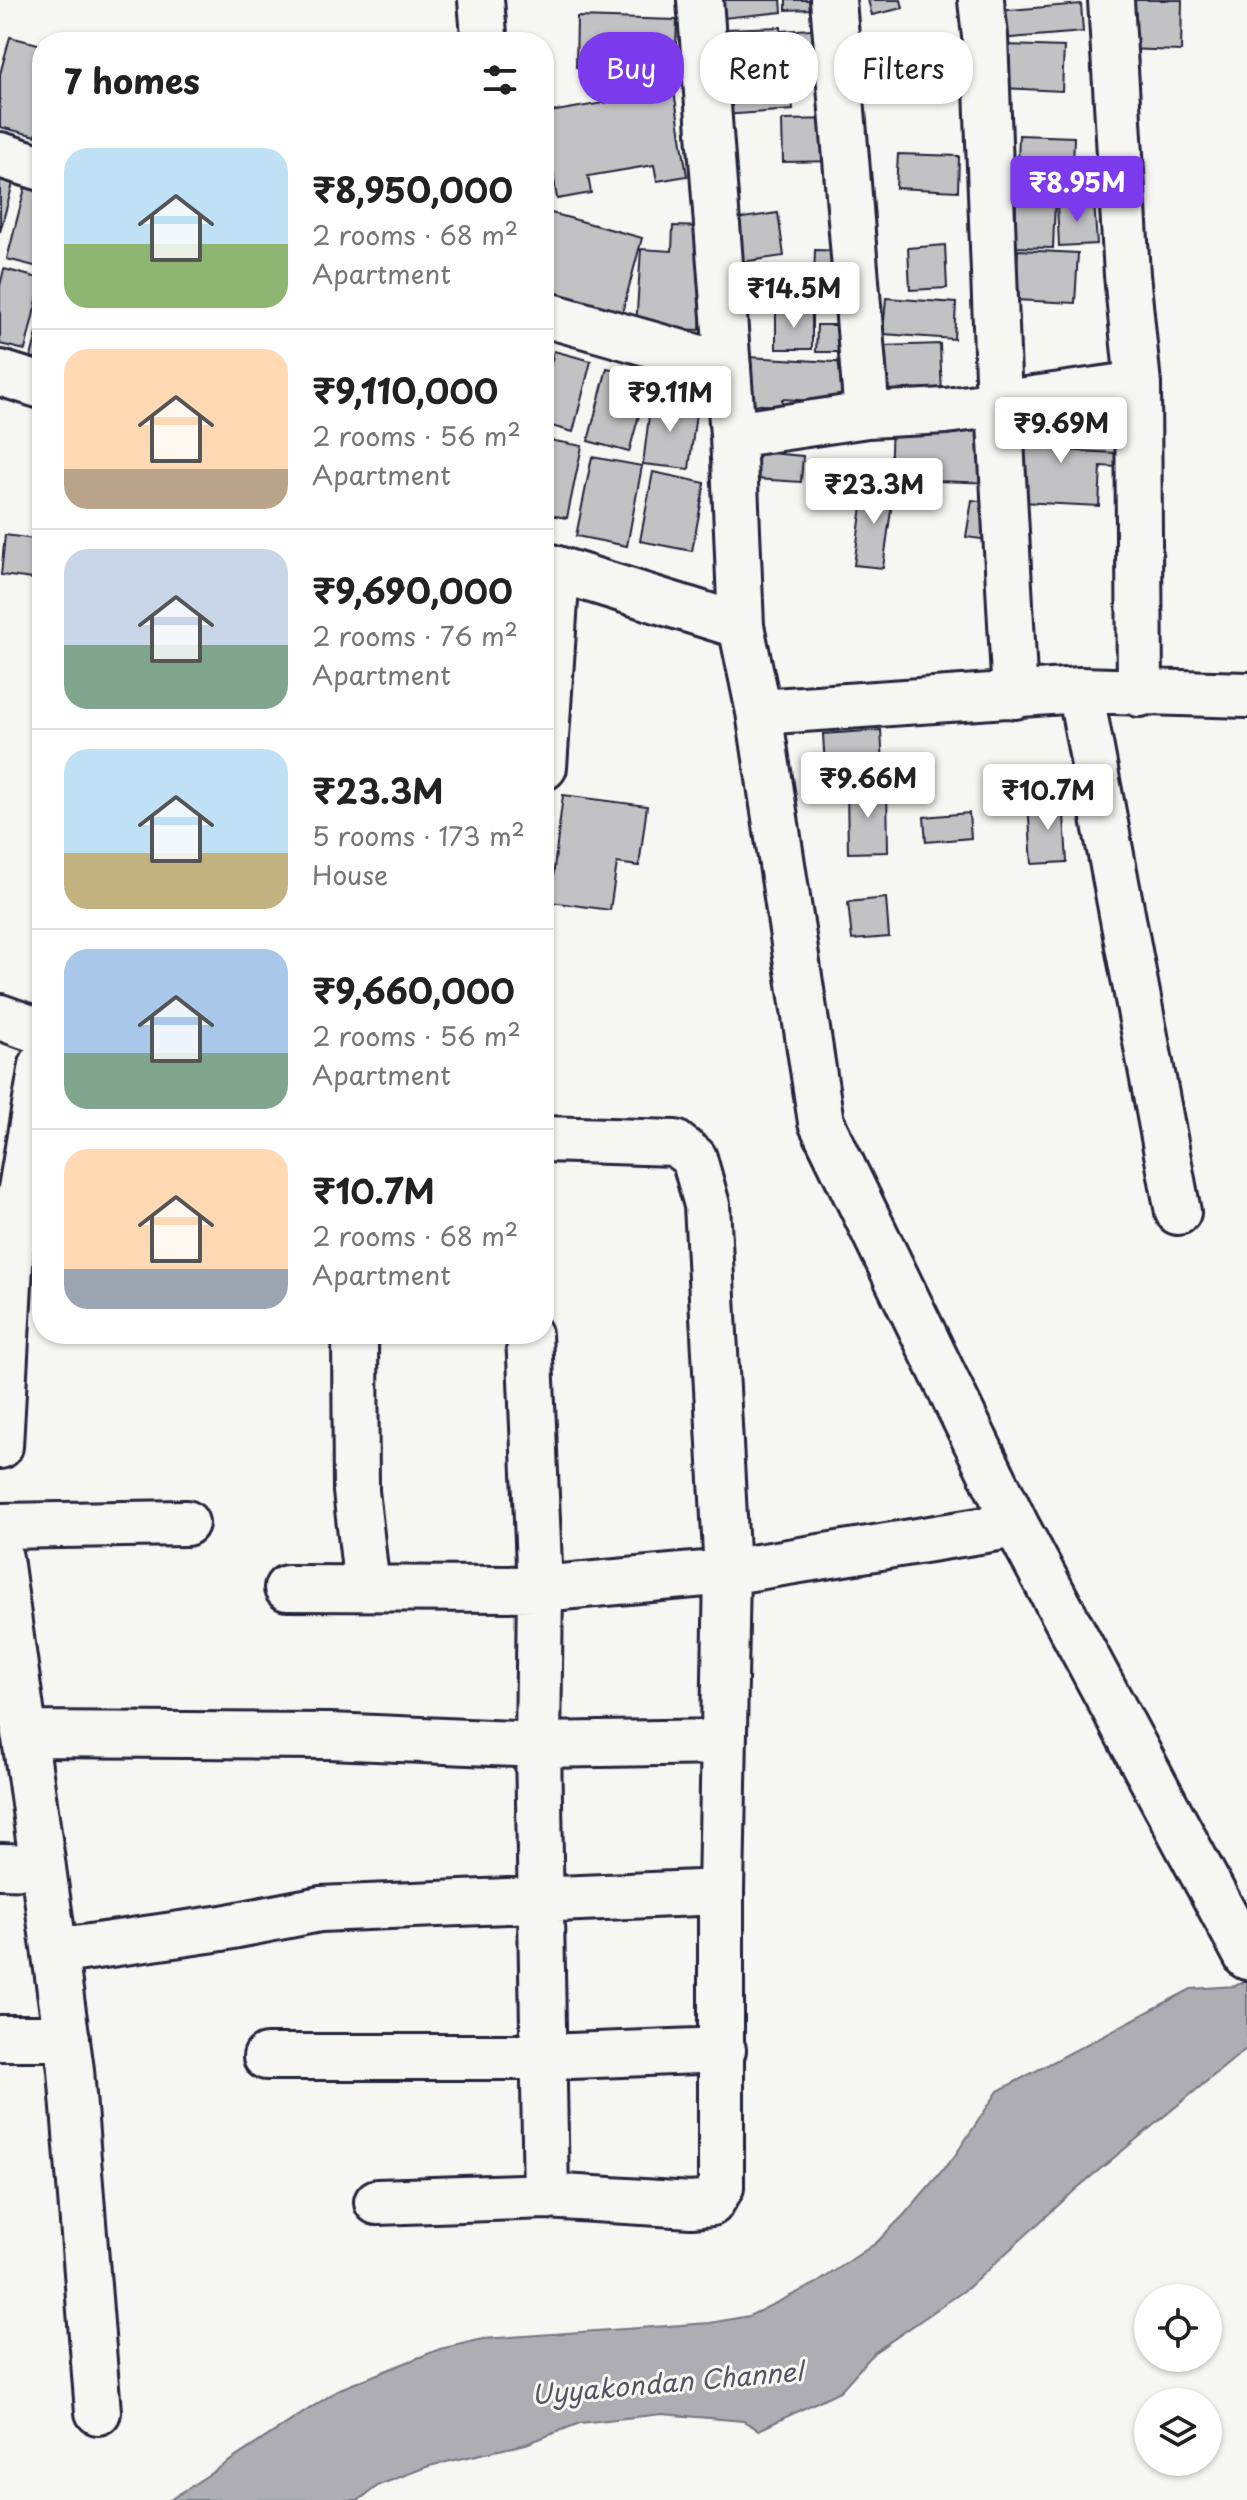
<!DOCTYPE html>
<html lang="en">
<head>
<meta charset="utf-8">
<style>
  body { margin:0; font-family:"Playpen Sans",sans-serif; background:#f2f2f2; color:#222; height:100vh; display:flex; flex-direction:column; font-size:30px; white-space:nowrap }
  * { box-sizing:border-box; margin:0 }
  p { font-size:26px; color:#767676 }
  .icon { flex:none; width:44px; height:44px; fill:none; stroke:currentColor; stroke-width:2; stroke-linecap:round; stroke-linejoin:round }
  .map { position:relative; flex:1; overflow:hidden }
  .panel { position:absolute; left:32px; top:32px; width:522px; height:1312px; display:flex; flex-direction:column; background:#fff; border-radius:32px; box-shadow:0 2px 6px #0004 }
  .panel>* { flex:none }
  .guide { position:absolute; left:578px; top:32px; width:548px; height:72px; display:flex; gap:16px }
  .buttons { position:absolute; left:1134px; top:2284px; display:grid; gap:16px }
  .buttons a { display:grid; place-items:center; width:88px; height:88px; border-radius:50%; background:#fff; box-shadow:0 2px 6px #0004; font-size:40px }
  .price { position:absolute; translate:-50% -68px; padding:0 18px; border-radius:8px; background:#fff; color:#222; font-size:26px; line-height:52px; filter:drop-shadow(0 2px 4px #0008) }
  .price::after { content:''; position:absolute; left:50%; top:48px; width:24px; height:18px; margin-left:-12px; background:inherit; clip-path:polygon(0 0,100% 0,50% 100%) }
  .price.selected { background:#7c3aed; color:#fff }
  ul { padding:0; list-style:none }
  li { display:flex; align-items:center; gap:24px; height:200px; padding:0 32px }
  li+li { border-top:2px solid #e0e0e0 }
  li span { display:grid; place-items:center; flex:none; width:224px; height:160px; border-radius:24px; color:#555 }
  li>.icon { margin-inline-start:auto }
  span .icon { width:96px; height:96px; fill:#fffc; stroke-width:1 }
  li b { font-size:34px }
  h2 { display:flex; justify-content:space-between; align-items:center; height:96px; padding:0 32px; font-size:34px }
  .chip { padding:0 28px; border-radius:32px; background:#fff; box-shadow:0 2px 6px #0004; font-size:28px; line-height:72px }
  .chip.selected { background:#7c3aed; color:#fff }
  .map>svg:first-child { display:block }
</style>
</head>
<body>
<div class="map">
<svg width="1247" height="2500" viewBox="0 0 1247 2500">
  <rect width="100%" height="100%" fill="#f6f6f2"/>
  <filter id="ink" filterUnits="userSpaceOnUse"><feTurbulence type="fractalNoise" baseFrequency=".0125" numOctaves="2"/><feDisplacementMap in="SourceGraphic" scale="16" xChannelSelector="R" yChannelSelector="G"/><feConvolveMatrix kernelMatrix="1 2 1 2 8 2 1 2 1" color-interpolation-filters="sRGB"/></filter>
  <g filter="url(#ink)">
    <!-- water -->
    <path fill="#adadb3" stroke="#757583" stroke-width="2" d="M 1247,1980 L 1247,2048 L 1076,2189 L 968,2288 L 875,2352 L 840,2391 L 759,2430 L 743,2421 L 662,2414 L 580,2423 L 526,2444 L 429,2466 L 379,2485 L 359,2500 L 170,2500 L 340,2389 L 440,2349 L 483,2339 L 710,2323 L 749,2316 L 817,2283 L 876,2243 L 904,2215 L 954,2157 L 998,2091 L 1191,1989 L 1235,1986 Z"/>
    <!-- building -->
    <path fill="#c2c2c4" stroke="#22223b" stroke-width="2" d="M 722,0 L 781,0 L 782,12 L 723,18 Z
      M 786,0 L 811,0 L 812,9 L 786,10 Z
      M 868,0 L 901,0 L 903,8 L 872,15 Z
      M 1126,0 L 1182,0 L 1181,51 L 1124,49 Z
      M 1081,4 L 1083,32 L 999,39 L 997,11 Z
      M 577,17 L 677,20 L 675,71 L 576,67 Z
      M 781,27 L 781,31 L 827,28 L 828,63 L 728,69 L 726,29 Z
      M 10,37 L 42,45 L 42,112 L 36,136 L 0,127 L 0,74 Z
      M 1006,45 L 1064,47 L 1062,91 L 1004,88 Z
      M 865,61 L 928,63 L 928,100 L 863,98 Z
      M 790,73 L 793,110 L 723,115 L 721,79 Z
      M 674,91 L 687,176 L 657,181 L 654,165 L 588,176 L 591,193 L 557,199 L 544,113 Z
      M 839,119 L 839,161 L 783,162 L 782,120 Z
      M 1019,135 L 1074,137 L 1073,166 L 1018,164 Z
      M 898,154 L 959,156 L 958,191 L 896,188 Z
      M 0,168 L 16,172 L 0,232 Z
      M 26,184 L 42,188 L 42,268 L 7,259 Z
      M 1016,201 L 1055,202 L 1053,248 L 1015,247 Z
      M 1094,202 L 1097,244 L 1059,246 L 1057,204 Z
      M 544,211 L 642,238 L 622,313 L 544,292 Z
      M 778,213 L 784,256 L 741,262 L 735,219 Z
      M 673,226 L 706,227 L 700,330 L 636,327 L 641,249 L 672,251 Z
      M 945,245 L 947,288 L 910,290 L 908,248 Z
      M 815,250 L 851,251 L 850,284 L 814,283 Z
      M 1018,250 L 1078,253 L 1075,303 L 1015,300 Z
      M 4,269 L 42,279 L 25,350 L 0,344 L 0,286 Z
      M 793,272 L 795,302 L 742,305 L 740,275 Z
      M 886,298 L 956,303 L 954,339 L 883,334 Z
      M 776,311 L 812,311 L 812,349 L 776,349 Z
      M 42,314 L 42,360 L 31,357 Z
      M 817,325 L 843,325 L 842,352 L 816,352 Z
      M 940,344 L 942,397 L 885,400 L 882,346 Z
      M 554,351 L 591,361 L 573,432 L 544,424 L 544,391 Z
      M 749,357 L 851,363 L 849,403 L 782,399 L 782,406 L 746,404 Z
      M 607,368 L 649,378 L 629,452 L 588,441 Z
      M 651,400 L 697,405 L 689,469 L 643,464 Z
      M 1025,411 L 1062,413 L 1061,450 L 1135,454 L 1134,468 L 1101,466 L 1099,506 L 1020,502 Z
      M 892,419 L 998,422 L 996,483 L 936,481 L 936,488 L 890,486 Z
      M 544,439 L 582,446 L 567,518 L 544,514 Z
      M 757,452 L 803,456 L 801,482 L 755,479 Z
      M 592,457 L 642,466 L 627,546 L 576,536 Z
      M 653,472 L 705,483 L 692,551 L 640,541 Z
      M 865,484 L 894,488 L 883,568 L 854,565 Z
      M 972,500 L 994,503 L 988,540 L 966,537 Z
      M 5,535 L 42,540 L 41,580 L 1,575 Z
      M 881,730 L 883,765 L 825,767 L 823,734 Z
      M 887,786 L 888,852 L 848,853 L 847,787 Z
      M 563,795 L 647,806 L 639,866 L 617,863 L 610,910 L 550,902 Z
      M 1063,801 L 1067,862 L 1032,864 L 1028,803 Z
      M 969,813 L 971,838 L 926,842 L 924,817 Z
      M 886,898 L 889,937 L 852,940 L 848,902 Z"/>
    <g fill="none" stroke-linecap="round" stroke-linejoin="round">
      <defs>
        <path id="minor" d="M 481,0 L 484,35
          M 700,0 L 733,435 L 741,626 L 759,712 L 821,1122 L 1016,1525 L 1247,1957
          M 833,0 L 867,415
          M 0,155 L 42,168
          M 544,314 L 728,366
          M 0,373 L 42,386
          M 1138,384 L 1140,694
          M 733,435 L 867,415 L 946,411 L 999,404 L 985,36 L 981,0
          M 544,565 L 741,626
          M 1080,690 L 1178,1212
          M 1015,696 L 999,404 L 1138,384 L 1127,275 L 1111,0
          M 759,712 L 1080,690 L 1247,695
          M 544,767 L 557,570
          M 0,1017 L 42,1032
          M 355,1334 L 356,1491 L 367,1588
          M 529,1334 L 540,1589 L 538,1745 L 546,2196
          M 0,1446 L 11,1248 L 42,1065
          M 0,1526 L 186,1523
          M 0,1558 L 71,2070 L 98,2412
          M 287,1588 L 540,1589 L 727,1572 L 1016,1525
          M 24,1734 L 330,1736 L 538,1745 L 723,1742
          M 0,1866 L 43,1867
          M 55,1952 L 222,1928 L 320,1909 L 721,1892
          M 0,2038 L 67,2038
          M 266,2057 L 545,2057 L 723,2050
          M 377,2202 L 546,2196 L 691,2205 L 711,2203 L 721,2187 L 721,1892 L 727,1572 L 707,1205 L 694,1158 L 675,1143 L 544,1139"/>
      </defs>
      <!-- minor casing -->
      <use href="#minor" stroke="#22223b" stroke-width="50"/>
      <!-- minor -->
      <use href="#minor" stroke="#f6f6f2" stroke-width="44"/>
    </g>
  </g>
  <g text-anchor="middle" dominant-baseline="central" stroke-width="6" stroke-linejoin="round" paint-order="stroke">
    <!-- water labels -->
    <g font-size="26" font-style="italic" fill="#535365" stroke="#f6f6f2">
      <text transform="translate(667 2382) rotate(-5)">Uyyakondan Channel</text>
    </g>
  </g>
</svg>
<div class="buttons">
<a><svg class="icon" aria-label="locate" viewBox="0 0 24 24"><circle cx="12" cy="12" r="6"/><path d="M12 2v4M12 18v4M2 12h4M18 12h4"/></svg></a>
<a><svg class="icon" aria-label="layers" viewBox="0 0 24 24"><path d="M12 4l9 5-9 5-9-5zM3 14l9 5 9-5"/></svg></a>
</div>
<b class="price selected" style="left:1077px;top:224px">₹8.95M</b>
<b class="price" style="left:794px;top:330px">₹14.5M</b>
<b class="price" style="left:670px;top:434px">₹9.11M</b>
<b class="price" style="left:1061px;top:465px">₹9.69M</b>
<b class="price" style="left:874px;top:526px">₹23.3M</b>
<b class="price" style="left:868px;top:820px">₹9.66M</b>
<b class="price" style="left:1048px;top:832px">₹10.7M</b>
<div class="guide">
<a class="chip selected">Buy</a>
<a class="chip">Rent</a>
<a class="chip">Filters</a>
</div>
<section class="panel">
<h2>7 homes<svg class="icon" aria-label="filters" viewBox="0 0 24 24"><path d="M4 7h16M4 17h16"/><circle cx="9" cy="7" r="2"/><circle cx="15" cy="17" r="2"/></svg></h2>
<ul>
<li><span style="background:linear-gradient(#bfe0f5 60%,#8fb573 0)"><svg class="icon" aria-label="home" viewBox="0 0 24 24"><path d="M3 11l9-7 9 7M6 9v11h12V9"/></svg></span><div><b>₹8,950,000</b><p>2 rooms · 68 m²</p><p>Apartment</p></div></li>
<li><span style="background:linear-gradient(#ffd9b3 75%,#b9a48a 0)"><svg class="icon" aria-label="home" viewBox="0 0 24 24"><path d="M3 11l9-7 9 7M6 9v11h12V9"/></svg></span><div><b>₹9,110,000</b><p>2 rooms · 56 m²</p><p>Apartment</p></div></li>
<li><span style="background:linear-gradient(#c9d6e8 60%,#7fa58c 0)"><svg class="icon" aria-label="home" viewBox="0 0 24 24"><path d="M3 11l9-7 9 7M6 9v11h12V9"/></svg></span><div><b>₹9,690,000</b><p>2 rooms · 76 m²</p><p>Apartment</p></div></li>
<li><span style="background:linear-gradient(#bfe0f5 65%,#c2b280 0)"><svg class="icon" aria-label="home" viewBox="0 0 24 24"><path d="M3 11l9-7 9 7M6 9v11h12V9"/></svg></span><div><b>₹23.3M</b><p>5 rooms · 173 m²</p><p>House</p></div></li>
<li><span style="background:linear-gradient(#a9c7e8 65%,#7fa58c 0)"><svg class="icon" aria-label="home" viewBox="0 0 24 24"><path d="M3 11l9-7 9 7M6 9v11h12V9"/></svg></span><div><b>₹9,660,000</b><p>2 rooms · 56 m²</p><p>Apartment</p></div></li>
<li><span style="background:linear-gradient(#ffd9b3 75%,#9aa5b1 0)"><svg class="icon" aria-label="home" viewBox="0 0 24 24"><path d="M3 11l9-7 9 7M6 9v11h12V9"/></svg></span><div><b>₹10.7M</b><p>2 rooms · 68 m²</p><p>Apartment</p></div></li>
</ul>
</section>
</div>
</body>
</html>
